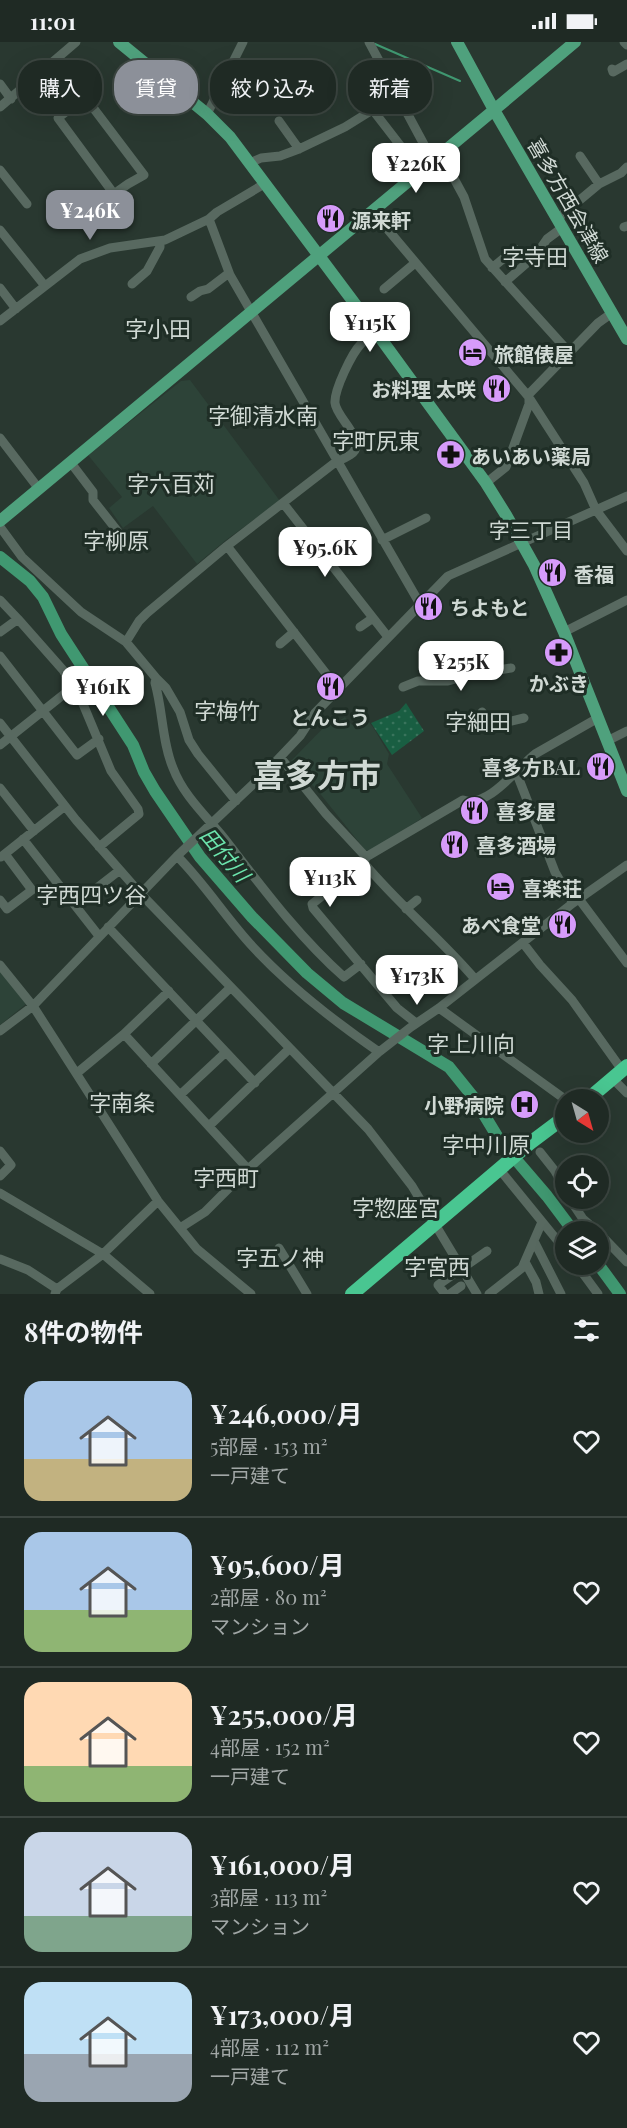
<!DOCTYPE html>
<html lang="ja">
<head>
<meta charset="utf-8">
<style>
  body { margin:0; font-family:"Playfair Display","Noto Sans JP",serif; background:#27322c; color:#f1f3f6; height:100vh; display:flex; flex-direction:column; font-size:22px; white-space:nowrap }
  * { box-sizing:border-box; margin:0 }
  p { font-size:20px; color:#a1a7a6 }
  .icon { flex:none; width:33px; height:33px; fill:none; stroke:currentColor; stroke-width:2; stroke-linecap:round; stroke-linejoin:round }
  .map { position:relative; height:1252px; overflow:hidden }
  .drawer { display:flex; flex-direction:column; background:#1f2a24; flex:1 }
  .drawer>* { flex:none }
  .top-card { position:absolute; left:18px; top:18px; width:591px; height:54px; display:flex; gap:12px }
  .needle { width:39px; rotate:143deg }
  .buttons { position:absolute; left:555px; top:1047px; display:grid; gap:12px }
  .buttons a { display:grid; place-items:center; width:54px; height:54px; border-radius:50%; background:#1f2a24; box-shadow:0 6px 24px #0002,0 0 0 2px #3c4641; font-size:30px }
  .price { position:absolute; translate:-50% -51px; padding:0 14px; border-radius:12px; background:#fff; color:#222; font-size:20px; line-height:39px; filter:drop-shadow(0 2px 3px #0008) }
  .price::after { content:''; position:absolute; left:50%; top:36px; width:18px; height:14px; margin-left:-9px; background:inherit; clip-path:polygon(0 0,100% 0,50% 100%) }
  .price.current { background:#8c9099; color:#fff }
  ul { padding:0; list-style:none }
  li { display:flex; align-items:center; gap:18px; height:150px; padding:0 24px }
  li+li { border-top:2px solid #3c4641 }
  li span { display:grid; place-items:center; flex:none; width:168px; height:120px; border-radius:18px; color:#555 }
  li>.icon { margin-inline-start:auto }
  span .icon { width:72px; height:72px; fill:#fffc; stroke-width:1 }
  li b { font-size:26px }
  h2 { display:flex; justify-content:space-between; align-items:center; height:72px; padding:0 24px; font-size:26px }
  .chip { padding:0 21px; border-radius:24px; background:#1f2a24; box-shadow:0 6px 24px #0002,0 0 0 2px #3c4641; font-size:21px; line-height:54px }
  .chip.current { background:#8c9099; color:#fff }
  .status { display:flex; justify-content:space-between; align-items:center; height:42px; padding:0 30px; background:#1f2a24; direction:ltr }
  .status svg { height:16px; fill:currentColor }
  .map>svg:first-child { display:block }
</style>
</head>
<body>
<div class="status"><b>11:01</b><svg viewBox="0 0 49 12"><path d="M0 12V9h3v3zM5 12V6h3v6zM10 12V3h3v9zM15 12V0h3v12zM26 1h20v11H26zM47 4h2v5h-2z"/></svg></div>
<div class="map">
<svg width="627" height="1252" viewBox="0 0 627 1252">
  <defs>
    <pattern id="park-dots" width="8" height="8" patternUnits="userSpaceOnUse" patternTransform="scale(1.5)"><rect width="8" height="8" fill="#195e42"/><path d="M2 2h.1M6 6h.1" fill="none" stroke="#39745c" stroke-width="1.8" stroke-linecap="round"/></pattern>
  </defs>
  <rect width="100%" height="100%" fill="#293830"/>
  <!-- built -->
  <path fill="#2d4338" d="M 190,338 L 280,459 L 226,498 L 197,522 L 153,464 L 123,486 L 109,466 L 122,455 L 88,413 L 181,339 Z
    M 345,675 L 352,683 L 366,677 L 373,685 L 389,712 L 387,722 L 422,776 L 371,809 L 365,808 L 322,754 L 291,719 L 330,679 L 334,682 Z
    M 0,929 L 26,962 L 0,983 Z"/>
  <!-- park -->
  <path fill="url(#park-dots)" d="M 406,661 L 424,689 L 392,713 L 371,681 L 399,669 Z"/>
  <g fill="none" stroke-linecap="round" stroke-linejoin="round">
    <!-- stream -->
    <path stroke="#409871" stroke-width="2" d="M 375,2 L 460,39"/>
    <!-- river -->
    <path stroke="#409871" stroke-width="12" d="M 0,515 L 30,539 L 43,555 L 61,592 L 133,703 L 144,730 L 155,749 L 200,815 L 252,875 L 307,931 L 343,961 L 449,1025 L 474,1056 L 500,1099 L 547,1154 L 574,1190
      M 598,1222 L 620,1252"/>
    <!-- minor -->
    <path stroke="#586960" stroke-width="9" d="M 369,0 L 428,110 L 434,117
      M 624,0 L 627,3
      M 612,27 L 613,30 L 627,22
      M 41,31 L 69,68
      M 0,42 L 11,57
      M 0,65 L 76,0
      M 372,67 L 420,129
      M 207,72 L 243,0
      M 279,79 L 299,107
      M 580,114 L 599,142
      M 436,115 L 451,131 L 464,155 L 485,217 L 569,310
      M 250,121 L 261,116 L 280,114 L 299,107 L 345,85 L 398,52
      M 0,128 L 27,162
      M 373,170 L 528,354 L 584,441 L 596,468 L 627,509
      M 83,174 L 128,142 L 144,133 L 85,55 L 58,76 L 114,152
      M 209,177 L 230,233 L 420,562
      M 557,177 L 599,142 L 621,131 L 627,125
      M 624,185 L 627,184
      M 0,188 L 45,244
      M 492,226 L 515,207
      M 505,240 L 536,213 L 547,197 L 562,186
      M 132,242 L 147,229 L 160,205 L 160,199
      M 0,246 L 16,267
      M 384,247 L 415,221
      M 191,255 L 200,249 L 208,247 L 229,231
      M 0,279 L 80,217 L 110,206 L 165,198 L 209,177 L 217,170 L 266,141
      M 0,396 L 39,447
      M 71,421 L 93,450 L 93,458 L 119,491
      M 486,441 L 506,425 L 529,362 L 529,352 L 598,281 L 612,271
      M 283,461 L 388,595
      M 0,485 L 22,515 L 81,570 L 126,600 L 156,636 L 155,641 C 163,669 162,700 173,726 C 183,753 206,774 224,796 C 262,845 298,894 344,935 L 361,922
      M 382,498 L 426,476
      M 227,504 L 338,647
      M 0,558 L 18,577
      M 360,585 L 373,576
      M 0,590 L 18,577 L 63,628 L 83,662 L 111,729 L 138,767 L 139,772 L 99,805
      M 564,590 L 627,558
      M 126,600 L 139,579 L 147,571 L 227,504 L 337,419 C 342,418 345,416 350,413 C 370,400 336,376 335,361 C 334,348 352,311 361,302 C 365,297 371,294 376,290
      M 280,602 L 294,590
      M 0,614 L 77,713 L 99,697
      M 156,636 L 166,646 L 180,670 L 189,698 L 198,712 L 236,759
      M 403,645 L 418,639 L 448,639 L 474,632 L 511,626
      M 482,670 L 487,678 L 499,676 L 507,680 L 524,676
      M 0,681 L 76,778 L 140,851 L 368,1087 L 412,1144 L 477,1252
      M 607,699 L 627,689
      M 0,703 L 73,645
      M 280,715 L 326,772 L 366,815
      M 517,732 L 555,830 L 573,861
      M 0,746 L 34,789
      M 23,797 L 99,894
      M 177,814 C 205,842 226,876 253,905 C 291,946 334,979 379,1010
      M 1,815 L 65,764
      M 364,821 C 398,862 440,896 475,937
      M 89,852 L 120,828
      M 579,857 L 627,921
      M 0,858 L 7,867 L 32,848 L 5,812
      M 406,867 L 417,858
      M 108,885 L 255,1041
      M 523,901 L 540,923 L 572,958 L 622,1028
      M 0,923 L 33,964 L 158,1159 L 197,1207 L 251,1252
      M 439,966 L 566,1058
      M 416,981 L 397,966 L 313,866 L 312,862 L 364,821 L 366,815 L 463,758 C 488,767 518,725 535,712 L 598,676
      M 0,989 L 33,964 L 177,814 L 264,732 L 300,694 L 315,671 L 448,534 L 627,454
      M 124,992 L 169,949
      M 151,1022 L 231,945
      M 77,1031 L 124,992 L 248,1127
      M 612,1036 L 627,1051
      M 180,1053 L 226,1010
      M 209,1084 L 289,1007
      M 0,1109 L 11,1123 L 0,1134
      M 540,1110 L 555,1129 L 566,1149
      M 500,1128 L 566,1209
      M 0,1151 L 103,1212 L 150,1252
      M 569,1156 L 583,1177 L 598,1190
      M 180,1186 L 205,1170 L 248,1127 L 379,1010 L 411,985 L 439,966 L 573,861 L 627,823
      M 598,1190 L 627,1220
      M 534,1199 L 561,1252
      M 279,1206 L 307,1252
      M 0,1217 L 28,1228 L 57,1247
      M 525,1220 L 536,1240 L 539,1252
      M 576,1222 L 598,1252
      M 55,1252 L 57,1247 L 103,1212 L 158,1159
      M 445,1252 L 438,1243 L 487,1209
      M 450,1252 L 461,1244
      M 489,1252 L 522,1226 L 542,1180"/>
    <!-- major -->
    <path stroke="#4fa17d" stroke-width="12" d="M 119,0 L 207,72 L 230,95 L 376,290 L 486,441 L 506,473 L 534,523 L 564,590 L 627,749
      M 575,0 L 494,68 L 627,297
      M 0,479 L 494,68 L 457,0"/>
    <!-- highway -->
    <path stroke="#49c691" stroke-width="14" d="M 587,1058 L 627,1024
      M 352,1252 L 530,1101 L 566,1074"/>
  </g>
  <!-- icons -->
  <defs>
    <symbol id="restaurant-disc" viewBox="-11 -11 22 22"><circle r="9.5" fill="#d69bfa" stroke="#1f2e26"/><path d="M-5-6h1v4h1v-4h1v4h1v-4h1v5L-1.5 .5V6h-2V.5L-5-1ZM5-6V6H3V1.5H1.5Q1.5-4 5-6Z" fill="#111"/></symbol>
    <symbol id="hotel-disc" viewBox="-11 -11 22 22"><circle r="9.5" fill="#d69bfa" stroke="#1f2e26"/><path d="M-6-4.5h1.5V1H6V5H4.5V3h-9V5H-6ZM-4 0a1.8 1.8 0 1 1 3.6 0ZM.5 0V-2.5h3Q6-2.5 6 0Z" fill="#111"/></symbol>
    <symbol id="pharmacy-disc" viewBox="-11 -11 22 22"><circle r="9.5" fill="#d69bfa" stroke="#1f2e26"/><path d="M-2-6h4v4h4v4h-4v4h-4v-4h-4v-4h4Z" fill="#111"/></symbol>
    <symbol id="hospital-disc" viewBox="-11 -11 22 22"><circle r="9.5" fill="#d69bfa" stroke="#1f2e26"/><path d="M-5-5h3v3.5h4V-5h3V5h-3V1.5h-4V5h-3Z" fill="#111"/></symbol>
  </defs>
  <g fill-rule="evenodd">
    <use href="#restaurant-disc" x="314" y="160" width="33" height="33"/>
    <use href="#hotel-disc" x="456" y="294" width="33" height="33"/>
    <use href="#restaurant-disc" x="480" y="330" width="33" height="33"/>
    <use href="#pharmacy-disc" x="434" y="396" width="33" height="33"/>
    <use href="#restaurant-disc" x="536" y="514" width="33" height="33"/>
    <use href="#restaurant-disc" x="412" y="548" width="33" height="33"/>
    <use href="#pharmacy-disc" x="542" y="594" width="33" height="33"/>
    <use href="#restaurant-disc" x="314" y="628" width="33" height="33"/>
    <use href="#restaurant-disc" x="584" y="708" width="33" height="33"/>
    <use href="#restaurant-disc" x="458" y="752" width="33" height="33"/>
    <use href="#restaurant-disc" x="438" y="786" width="33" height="33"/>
    <use href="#hotel-disc" x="484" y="828" width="33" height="33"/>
    <use href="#restaurant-disc" x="546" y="866" width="33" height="33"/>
    <use href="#hospital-disc" x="508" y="1046" width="33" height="33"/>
  </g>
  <g text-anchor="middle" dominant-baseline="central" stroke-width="6" stroke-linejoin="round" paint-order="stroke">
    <!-- street labels -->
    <g font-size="20" fill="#d0d9d4" stroke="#1f2e26">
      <text transform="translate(569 158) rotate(60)">喜多方西会津線</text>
    </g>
    <!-- poi labels -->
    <g font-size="20" font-weight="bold" fill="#d0d9d4" stroke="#1f2e26" text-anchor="start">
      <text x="351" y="177">源来軒</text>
      <text x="494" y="311">旅館俵屋</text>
      <text x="476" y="346" text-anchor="end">お料理 太咲</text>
      <text x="471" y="413">あいあい薬局</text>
      <text x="574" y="531">香福</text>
      <text x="450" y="564">ちよもと</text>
      <text x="559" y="640" text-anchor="middle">かぶき</text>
      <text x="330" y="674" text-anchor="middle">とんこう</text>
      <text x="580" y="724" text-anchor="end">喜多方BAL</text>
      <text x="496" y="768">喜多屋</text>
      <text x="476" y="802">喜多酒場</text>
      <text x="522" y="845">喜楽荘</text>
      <text x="541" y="882" text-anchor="end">あべ食堂</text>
      <text x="504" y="1062" text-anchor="end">小野病院</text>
    </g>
    <!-- neighbourhood labels -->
    <g font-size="21" fill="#d0d9d4" stroke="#1f2e26">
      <text x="531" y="487">字三丁目</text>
    </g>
    <!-- water labels -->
    <g font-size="21" font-style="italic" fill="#6ce4ad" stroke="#1f2e26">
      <text transform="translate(226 812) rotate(50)">田付川</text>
    </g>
    <!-- quarter labels -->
    <g font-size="22" fill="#d0d9d4" stroke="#1f2e26">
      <text x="535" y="214">字寺田</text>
      <text x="158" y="286">字小田</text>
      <text x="263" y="373">字御清水南</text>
      <text x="376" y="398">字町尻東</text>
      <text x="171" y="441">字六百苅</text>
      <text x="116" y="498">字柳原</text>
      <text x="227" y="668">字梅竹</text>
      <text x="478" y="679">字細田</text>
      <text x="91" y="852">字西四ツ谷</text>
      <text x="471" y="1001">字上川向</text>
      <text x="122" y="1060">字南条</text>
      <text x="486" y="1102">字中川原</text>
      <text x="226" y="1135">字西町</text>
      <text x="396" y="1165">字惣座宮</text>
      <text x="280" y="1215">字五ノ神</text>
      <text x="437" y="1224">字宮西</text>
    </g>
    <!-- town labels -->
    <g font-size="32" font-weight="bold" fill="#d0d9d4" stroke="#1f2e26">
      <text x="317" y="731">喜多方市</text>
    </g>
  </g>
</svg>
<div class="buttons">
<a><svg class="needle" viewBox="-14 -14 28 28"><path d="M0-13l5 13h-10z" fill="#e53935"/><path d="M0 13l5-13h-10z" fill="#a1a7a6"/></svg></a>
<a><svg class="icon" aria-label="locate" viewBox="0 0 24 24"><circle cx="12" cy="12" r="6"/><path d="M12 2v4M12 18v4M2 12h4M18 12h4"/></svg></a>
<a><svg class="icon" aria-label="layers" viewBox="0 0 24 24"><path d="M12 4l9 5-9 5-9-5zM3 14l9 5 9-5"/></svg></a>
</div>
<b class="price" style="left:416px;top:152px">¥226K</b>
<b class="price current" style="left:90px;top:199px">¥246K</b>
<b class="price" style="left:370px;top:311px">¥115K</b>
<b class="price" style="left:325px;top:536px">¥95.6K</b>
<b class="price" style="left:461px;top:650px">¥255K</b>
<b class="price" style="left:103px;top:675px">¥161K</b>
<b class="price" style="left:330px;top:866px">¥113K</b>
<b class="price" style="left:417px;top:964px">¥173K</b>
<div class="top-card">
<a class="chip">購入</a>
<a class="chip current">賃貸</a>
<a class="chip">絞り込み</a>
<a class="chip">新着</a>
</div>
</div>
<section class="drawer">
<h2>8件の物件<svg class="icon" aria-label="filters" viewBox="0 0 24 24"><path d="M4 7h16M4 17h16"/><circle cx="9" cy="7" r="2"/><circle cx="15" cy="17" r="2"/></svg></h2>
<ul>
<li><span style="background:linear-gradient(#a9c7e8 65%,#c2b280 0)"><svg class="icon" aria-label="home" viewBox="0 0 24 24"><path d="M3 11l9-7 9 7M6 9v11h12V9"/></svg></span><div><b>¥246,000/月</b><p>5部屋 · 153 m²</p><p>一戸建て</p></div><svg class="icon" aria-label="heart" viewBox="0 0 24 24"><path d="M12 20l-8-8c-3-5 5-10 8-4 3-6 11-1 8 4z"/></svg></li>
<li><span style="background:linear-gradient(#a9c7e8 65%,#8fb573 0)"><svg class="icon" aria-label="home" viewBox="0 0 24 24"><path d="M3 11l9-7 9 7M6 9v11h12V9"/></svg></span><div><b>¥95,600/月</b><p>2部屋 · 80 m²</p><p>マンション</p></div><svg class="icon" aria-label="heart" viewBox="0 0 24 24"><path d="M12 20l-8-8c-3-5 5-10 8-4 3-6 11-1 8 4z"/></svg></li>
<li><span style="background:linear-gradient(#ffd9b3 70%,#8fb573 0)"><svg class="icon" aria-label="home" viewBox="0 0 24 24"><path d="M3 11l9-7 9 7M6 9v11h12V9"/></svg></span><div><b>¥255,000/月</b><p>4部屋 · 152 m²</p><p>一戸建て</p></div><svg class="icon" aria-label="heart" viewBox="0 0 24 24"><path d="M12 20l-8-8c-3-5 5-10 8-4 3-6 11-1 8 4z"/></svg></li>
<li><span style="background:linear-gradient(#c9d6e8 70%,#7fa58c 0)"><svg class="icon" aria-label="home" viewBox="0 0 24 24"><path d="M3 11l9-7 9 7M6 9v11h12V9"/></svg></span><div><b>¥161,000/月</b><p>3部屋 · 113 m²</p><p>マンション</p></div><svg class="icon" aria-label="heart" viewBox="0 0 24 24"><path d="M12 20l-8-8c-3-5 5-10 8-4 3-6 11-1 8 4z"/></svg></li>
<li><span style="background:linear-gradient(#bfe0f5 60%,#9aa5b1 0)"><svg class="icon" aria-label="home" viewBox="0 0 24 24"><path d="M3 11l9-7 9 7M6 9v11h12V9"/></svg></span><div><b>¥173,000/月</b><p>4部屋 · 112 m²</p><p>一戸建て</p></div><svg class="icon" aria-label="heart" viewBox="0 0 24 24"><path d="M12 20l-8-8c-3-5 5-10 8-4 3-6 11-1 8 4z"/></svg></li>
</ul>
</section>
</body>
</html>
